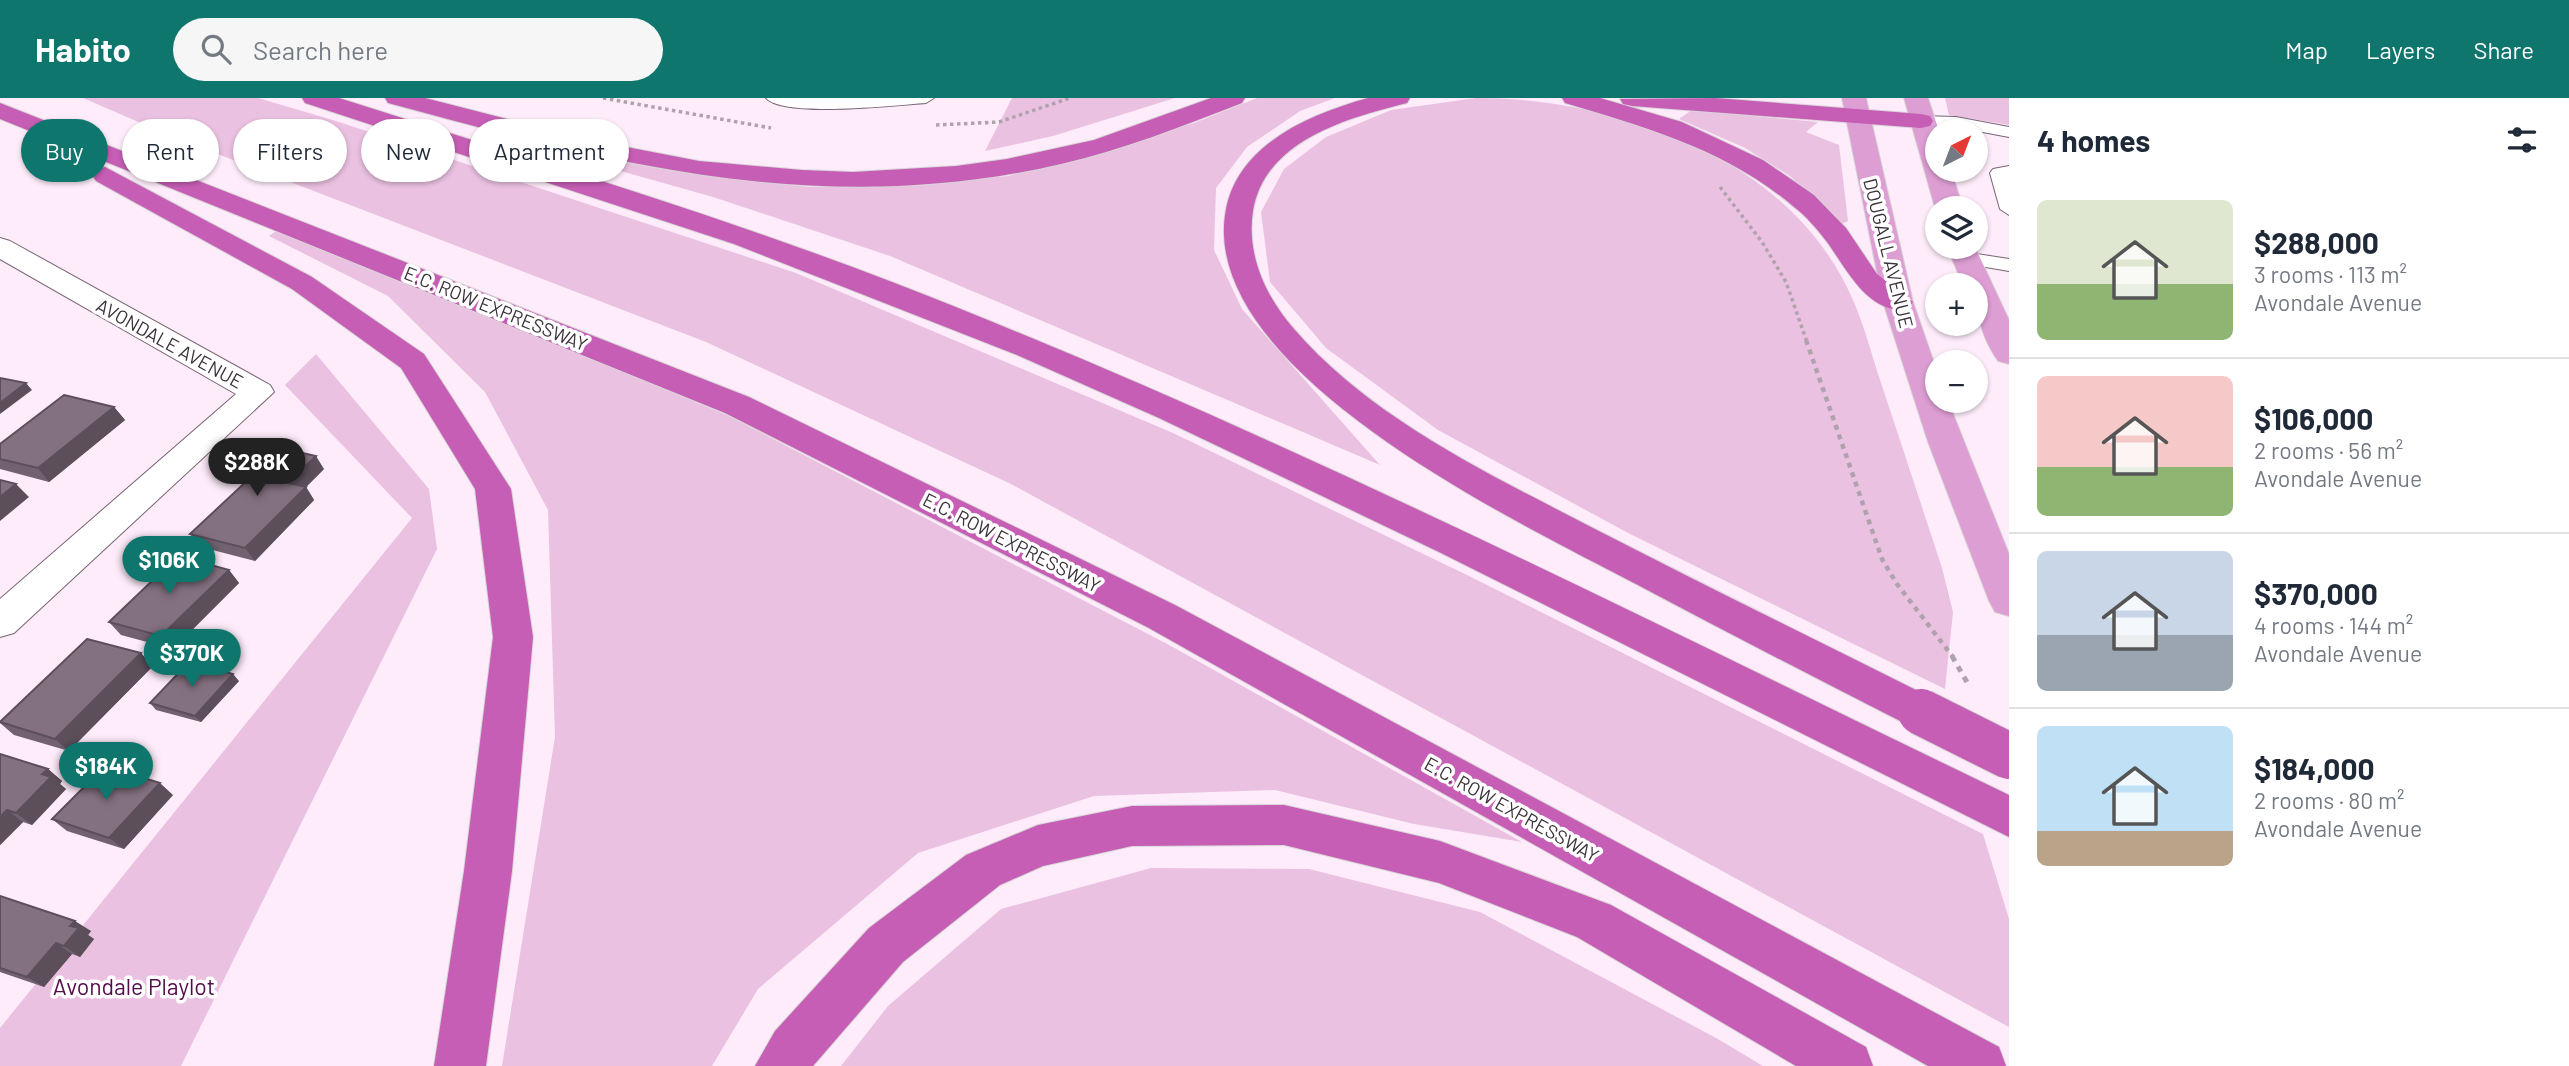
<!DOCTYPE html>
<html lang="en">
<head>
<meta charset="utf-8">
<style>
  body { margin:0; font-family:Barlow,sans-serif; background:#f6f6f7; color:#1f2937; height:100vh; display:flex; flex-direction:column; font-size:26px; white-space:nowrap }
  * { box-sizing:border-box; margin:0 }
  p { font-size:23px; color:#747a83 }
  .icon { flex:none; width:38px; height:38px; fill:none; stroke:currentColor; stroke-width:2; stroke-linecap:round; stroke-linejoin:round }
  .map { position:relative; flex:1; overflow:hidden }
  .side { display:flex; flex-direction:column; background:#fff; width:560px }
  .side>* { flex:none }
  .top-card { position:absolute; left:21px; top:21px; width:665px; height:63px; display:flex; gap:14px }
  .needle { width:46px; rotate:42deg }
  .buttons { position:absolute; left:1925px; top:21px; display:grid; gap:14px }
  .buttons a { display:grid; place-items:center; width:63px; height:63px; border-radius:50%; background:#fff; box-shadow:0 2px 5px #0004; font-size:35px }
  .price { position:absolute; translate:-50% -60px; padding:0 16px; border-radius:24px; background:#0f766e; color:#fff; font-size:23px; line-height:46px; filter:drop-shadow(0 2px 4px #0008) }
  .price::after { content:''; position:absolute; left:50%; top:42px; width:21px; height:16px; margin-left:-10px; background:inherit; clip-path:polygon(0 0,100% 0,50% 100%) }
  .price.selected { background:#222; color:#fff }
  ul { padding:0; list-style:none }
  li { display:flex; align-items:center; gap:21px; height:175px; padding:0 28px }
  li+li { border-top:2px solid #e0e1e3 }
  li span { display:grid; place-items:center; flex:none; width:196px; height:140px; border-radius:10px; color:#555 }
  li>.icon { margin-inline-start:auto }
  span .icon { width:84px; height:84px; fill:#fffc; stroke-width:1 }
  li b { font-size:30px }
  h2 { display:flex; justify-content:space-between; align-items:center; height:84px; padding:0 28px; font-size:30px }
  .tag { padding:0 24px; border-radius:32px; background:#fff; box-shadow:0 2px 5px #0004; font-size:24px; line-height:63px }
  .tag.selected { background:#0f766e; color:#fff }
  header { display:flex; align-items:center; gap:42px; box-sizing:border-box; height:98px; padding:0 35px; background:#0f766e; color:#fff }
  header strong { font-size:33px }
  nav { display:flex; gap:38px; margin-inline-start:auto; font-size:24px }
  .search { width:490px; height:63px; background:#f6f6f7; display:flex; align-items:center; gap:18px; box-sizing:border-box; padding:0 24px; border-radius:38px; color:#747a83; font-size:26px }
  main { display:flex; flex:1; min-height:0 }
  .map>svg:first-child { display:block }
</style>
</head>
<body>
<header>
<strong>Habito</strong>
<div class="search"><svg class="icon" aria-label="search" viewBox="0 0 24 24"><circle cx="10" cy="10" r="6"/><path d="M15 15l6 6"/></svg>Search here</div>
<nav><a>Map</a><a>Layers</a><a>Share</a></nav>
</header>
<main>
<div class="map">
<svg width="2009" height="968" viewBox="0 0 2009 968">
  <rect width="100%" height="100%" fill="#feecfa"/>
  <!-- green -->
  <path fill="#eac1e1" d="M 83,0 L 258,0 L 336,23 L 796,175 L 1173,335 L 1469,478 L 1983,736 L 2009,821 L 2009,929 L 1011,386 L 706,244 L 166,36 Z
    M 1012,0 L 1175,0 L 1053,38 L 985,53 Z
    M 1257,0 L 1335,0 L 1300,13 L 1247,49 L 1216,90 L 1214,152 L 1242,211 L 1380,367 L 890,158 L 713,99 L 578,61 L 589,56 L 702,77 L 810,89 L 916,86 L 1008,78 L 1194,25 Z
    M 1476,0 C 1620,0 1792,60 1853,202 C 1865,229 1872,259 1882,288 C 1902,348 1922,409 1942,470 L 1953,514 L 1945,591 L 1630,436 L 1438,332 L 1326,250 L 1270,184 L 1261,114 L 1284,71 L 1326,39 L 1391,12 Z
    M 1945,0 L 2009,0 L 2009,27 L 1949,17 Z
    M 1692,12 L 1818,24 L 1806,34 L 1839,47 L 1848,123 L 1842,126 L 1790,78 L 1745,50 L 1679,21 Z
    M 279,131 L 729,318 L 1171,548 L 1522,744 L 1414,726 L 1275,692 L 1094,698 L 918,755 L 758,891 L 712,968 L 502,968 L 555,639 L 548,412 L 485,294 L 388,198 L 269,138 Z
    M 316,256 L 429,391 L 437,451 L 181,968 L 0,968 L 0,930 L 412,420 L 285,287 Z
    M 1151,770 L 1309,771 L 1480,814 L 1718,941 L 1763,968 L 841,968 L 888,908 L 1001,811 Z"/>
  <g fill="none" stroke-linecap="round" stroke-linejoin="round">
    <defs>
      <path id="service" d="M 766,0 L 934,0 L 926,5 C 897,7 784,20 766,0 Z
        M 1921,18 L 1956,19 L 2009,29 L 2009,39 L 1956,29 L 1915,27 L 1913,23 L 1915,19 Z
        M 2009,68 L 2009,117 L 2000,111 L 1990,75 L 1993,71 Z
        M 1964,154 L 2009,161 L 2009,173 L 1957,164 L 1954,160 Z"/>
      <path id="minor" d="M 0,140 L 10,143 L 270,287 L 274,294 L 14,535 L 0,539 L 0,501 L 236,296 L 0,161 Z"/>
      <path id="primary" d="M 1842,0 L 1866,0 L 1913,204 L 1937,273 L 1937,303 L 1948,303 L 2009,456 L 2009,518 L 1995,514 L 1989,503 L 1928,344 L 1883,204 Z
        M 1904,0 L 1928,0 L 1939,33 L 1937,72 L 1951,72 L 1963,110 L 1937,110 L 1937,113 L 1935,110 Z
        M 1947,149 L 1975,149 L 2009,222 L 2009,266 L 1998,263 C 1981,238 1976,216 1976,187 L 1963,187 Z"/>
      <path id="motorway" d="M 302,0 L 339,0 C 524,59 710,114 892,184 C 1274,332 1640,519 2009,697 L 2009,739 L 1439,454 L 1159,320 L 1017,257 L 734,146 L 305,5 Z
        M 385,0 L 425,0 L 585,41 L 699,63 L 802,72 L 853,74 L 956,68 L 1007,61 L 1094,42 L 1211,0 L 1245,0 L 1242,5 C 1182,28 1123,52 1061,66 C 824,121 616,67 388,5 Z
        M 1368,0 L 1410,0 L 1407,5 C 1347,20 1264,43 1253,113 C 1246,157 1266,199 1294,231 C 1371,320 1487,375 1589,428 C 1704,487 1820,544 1936,602 L 1942,614 L 1936,626 L 1921,632 L 1906,626 C 1816,580 1726,534 1636,486 C 1520,425 1195,272 1226,111 C 1239,45 1311,16 1368,0 Z
        M 1562,0 L 1600,0 L 1682,24 L 1763,62 L 1814,97 L 1846,130 L 1877,176 L 1913,204 L 1909,210 C 1870,220 1846,170 1827,144 C 1818,132 1806,118 1794,109 C 1729,53 1646,29 1565,5 Z
        M 1715,0 L 1921,16 L 1930,18 L 1933,23 L 1930,28 L 1921,30 L 1632,8 L 1623,6 L 1620,1 Z
        M 0,5 L 749,299 L 1175,507 L 1999,949 L 2006,968 L 1928,968 L 1147,529 L 725,315 L 0,21 Z
        M 105,69 L 312,179 L 424,256 L 511,391 L 533,539 L 512,773 L 486,968 L 434,968 L 464,773 L 493,539 L 475,391 L 401,270 L 292,191 L 96,83 L 92,77 L 96,71 Z
        M 1284,707 L 1440,743 L 1611,807 L 1866,949 L 1873,968 L 1796,968 L 1577,839 L 1439,785 L 1284,747 L 1132,748 L 1043,768 L 1000,787 L 903,864 L 813,968 L 755,968 L 775,933 L 869,830 L 966,757 L 1038,727 L 1132,708 Z"/>
    </defs>
    <!-- service casing -->
    <use href="#service" stroke="#786473" stroke-width="2"/>
    <!-- minor casing -->
    <use href="#minor" stroke="#786473" stroke-width="2"/>
    <!-- primary casing -->
    <use href="#primary" stroke="#d8d6d7" stroke-width="2"/>
    <!-- motorway casing -->
    <use href="#motorway" stroke="#d8d6d7" stroke-width="2"/>
    <!-- path-far2 -->
    <path stroke="#b0a2ad" stroke-width="3.5" stroke-dasharray="3.5 3.5" stroke-linecap="butt" d="M 603,0 L 771,30
      M 936,27 L 999,24 L 1070,0
      M 1720,89 L 1762,144 L 1786,184 L 1807,244"/>
    <!-- path-far1 -->
    <path stroke="#b0a2ad" stroke-width="4.5" stroke-dasharray="5 5" stroke-linecap="butt" d="M 1806,242 L 1882,461 L 1897,486 L 1953,559"/>
    <!-- path -->
    <path stroke="#b0a2ad" stroke-width="5" stroke-dasharray="6 6" stroke-linecap="butt" d="M 1952,558 L 1968,586"/>
    <!-- service -->
    <use href="#service" fill="#fff" fill-rule="evenodd"/>
    <!-- minor -->
    <use href="#minor" fill="#fff" fill-rule="evenodd"/>
    <!-- primary -->
    <use href="#primary" fill="#dd9ed3" fill-rule="evenodd"/>
    <!-- motorway -->
    <use href="#motorway" fill="#c65eb5" fill-rule="evenodd"/>
    <defs>
      <path id="motorway-bridge" d="M 1921,614 L 2009,658"/>
    </defs>
    <!-- motorway-bridge casing -->
    <use href="#motorway-bridge" stroke="#d8d6d7" stroke-width="48" stroke-linecap="butt"/>
    <!-- motorway-bridge -->
    <use href="#motorway-bridge" stroke="#c65eb5" stroke-width="46"/>
  </g>
  <!-- wall -->
  <path fill="#72616e" d="M 114,309 L 125,322 L 49,384 L 0,371 L 0,346 Z
    M 324,371 L 306,389 L 314,402 L 255,463 L 201,449 L 190,436 L 244,385 L 239,378 Z
    M 229,472 L 239,485 L 173,551 L 121,537 L 109,524 Z
    M 153,568 L 69,653 L 14,637 L 0,625 Z
    M 239,583 L 201,624 L 156,612 L 150,605 Z
    M 0,656 L 48,671 L 62,683 L 60,686 L 66,691 L 32,727 L 23,724 L 0,747 Z
    M 173,697 L 124,751 L 67,733 L 52,721 Z
    M 0,798 L 91,833 L 88,837 L 94,841 L 80,859 L 72,856 L 44,889 L 0,874 Z"/>
  <!-- shaded-wall -->
  <path fill="#5c4f5a" d="M 26,285 L 32,292 L 0,316 L 0,305 Z
    M 114,309 L 125,322 L 49,384 L 38,370 Z
    M 316,358 L 324,371 L 306,389 L 314,402 L 255,463 L 245,450 L 288,385 Z
    M 16,386 L 29,399 L 0,423 L 0,399 Z
    M 229,472 L 239,485 L 173,551 L 161,538 Z
    M 141,555 L 153,568 L 69,653 L 55,641 Z
    M 233,576 L 239,583 L 201,624 L 195,618 Z
    M 48,671 L 62,683 L 60,686 L 66,691 L 32,727 L 16,715 L 42,676 Z
    M 160,685 L 173,697 L 124,751 L 109,740 Z
    M 7,712 L 23,724 L 0,747 L 0,719 Z
    M 75,823 L 91,833 L 88,837 L 94,841 L 80,859 L 64,848 L 70,828 Z
    M 56,845 L 72,856 L 44,889 L 27,879 Z"/>
  <!-- building -->
  <path fill="#847180" stroke="#5c4f5a" stroke-width="2" d="M 0,280 L 26,285 L 0,305 Z
    M 64,297 L 114,309 L 38,370 L 0,361 L 0,346 Z
    M 271,348 L 316,358 L 288,385 L 306,389 L 245,450 L 190,436 L 250,380 L 239,378 Z
    M 0,382 L 16,386 L 0,399 Z
    M 178,458 L 229,472 L 161,538 L 109,524 Z
    M 87,541 L 141,555 L 55,641 L 0,624 Z
    M 189,564 L 233,576 L 195,618 L 150,605 Z
    M 0,656 L 48,671 L 42,676 L 51,679 L 16,715 L 7,712 L 0,719 Z
    M 105,668 L 160,685 L 109,740 L 52,721 Z
    M 0,798 L 75,823 L 70,828 L 79,830 L 64,848 L 56,845 L 27,879 L 0,870 Z"/>
  <g text-anchor="middle" dominant-baseline="central" stroke-width="7" stroke-linejoin="round" paint-order="stroke">
    <!-- street labels -->
    <g font-size="19" fill="#3b3239" stroke="#fff">
      <text transform="translate(1889 155) rotate(76)">DOUGALL AVENUE</text>
      <text transform="translate(496 210) rotate(22)">E.C. ROW EXPRESSWAY</text>
      <text transform="translate(170 245) rotate(29)">AVONDALE AVENUE</text>
      <text transform="translate(1012 444) rotate(27)">E.C. ROW EXPRESSWAY</text>
      <text transform="translate(1512 711) rotate(29)">E.C. ROW EXPRESSWAY</text>
    </g>
    <!-- near-park labels -->
    <g font-size="23" fill="#540c4b" stroke="#fff">
      <text x="134" y="888">Avondale Playlot</text>
    </g>
  </g>
</svg>
<div class="buttons">
<a><svg class="needle" viewBox="-14 -14 28 28"><path d="M0-13l5 13h-10z" fill="#e53935"/><path d="M0 13l5-13h-10z" fill="#747a83"/></svg></a>
<a><svg class="icon" aria-label="layers" viewBox="0 0 24 24"><path d="M12 4l9 5-9 5-9-5zM3 14l9 5 9-5"/></svg></a>
<a>+</a>
<a>−</a>
</div>
<b class="price selected" style="left:257px;top:400px">$288K</b>
<b class="price" style="left:169px;top:498px">$106K</b>
<b class="price" style="left:192px;top:591px">$370K</b>
<b class="price" style="left:106px;top:704px">$184K</b>
<div class="top-card">
<a class="tag selected">Buy</a>
<a class="tag">Rent</a>
<a class="tag">Filters</a>
<a class="tag">New</a>
<a class="tag">Apartment</a>
</div>
</div>
<section class="side">
<h2>4 homes<svg class="icon" aria-label="filters" viewBox="0 0 24 24"><path d="M4 7h16M4 17h16"/><circle cx="9" cy="7" r="2"/><circle cx="15" cy="17" r="2"/></svg></h2>
<ul>
<li><span style="background:linear-gradient(#dfe7d0 60%,#8fb573 0)"><svg class="icon" aria-label="home" viewBox="0 0 24 24"><path d="M3 11l9-7 9 7M6 9v11h12V9"/></svg></span><div><b>$288,000</b><p>3 rooms · 113 m²</p><p>Avondale Avenue</p></div></li>
<li><span style="background:linear-gradient(#f6c9c9 65%,#8fb573 0)"><svg class="icon" aria-label="home" viewBox="0 0 24 24"><path d="M3 11l9-7 9 7M6 9v11h12V9"/></svg></span><div><b>$106,000</b><p>2 rooms · 56 m²</p><p>Avondale Avenue</p></div></li>
<li><span style="background:linear-gradient(#c9d6e8 60%,#9aa5b1 0)"><svg class="icon" aria-label="home" viewBox="0 0 24 24"><path d="M3 11l9-7 9 7M6 9v11h12V9"/></svg></span><div><b>$370,000</b><p>4 rooms · 144 m²</p><p>Avondale Avenue</p></div></li>
<li><span style="background:linear-gradient(#bfe0f5 75%,#b9a48a 0)"><svg class="icon" aria-label="home" viewBox="0 0 24 24"><path d="M3 11l9-7 9 7M6 9v11h12V9"/></svg></span><div><b>$184,000</b><p>2 rooms · 80 m²</p><p>Avondale Avenue</p></div></li>
</ul>
</section>
</main>
</body>
</html>
